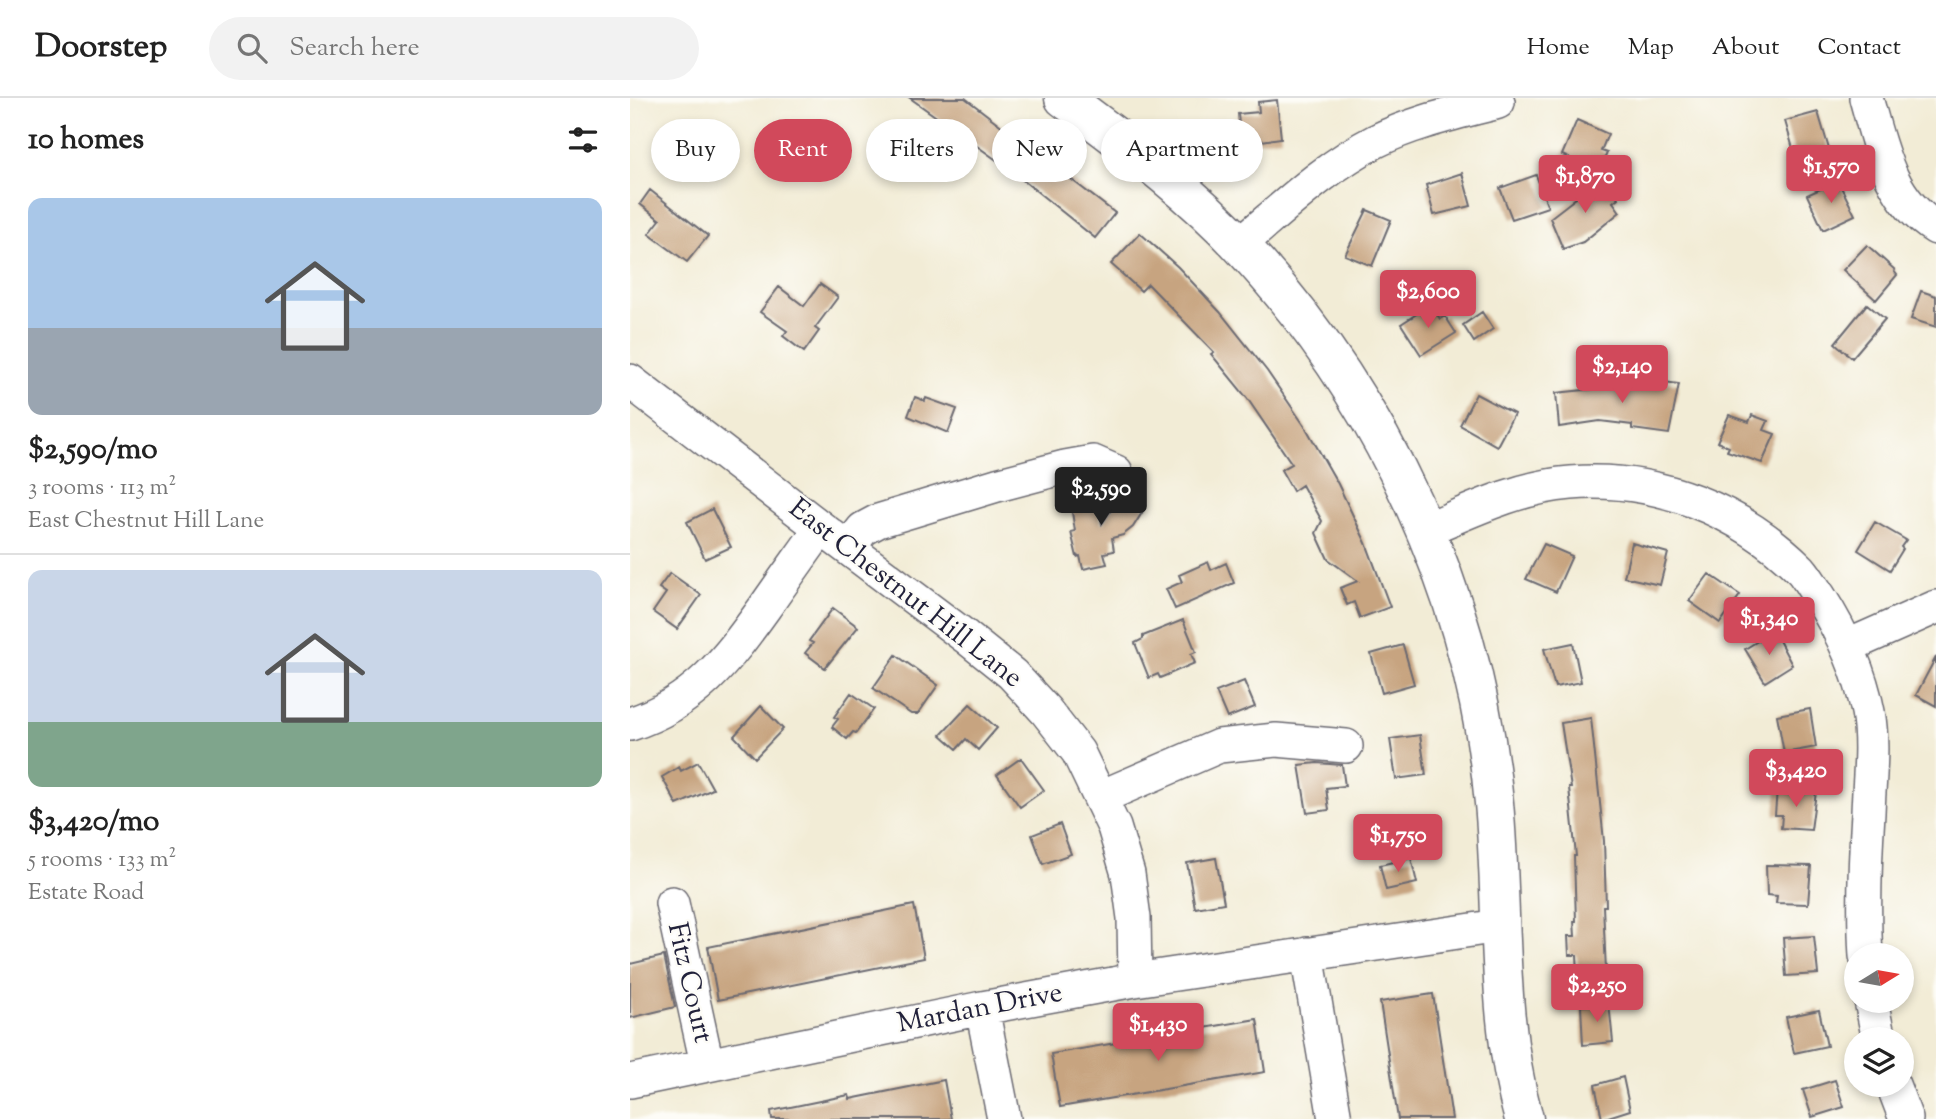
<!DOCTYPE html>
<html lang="en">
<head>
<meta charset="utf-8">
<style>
  body { margin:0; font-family:"Sorts Mill Goudy",serif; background:#f2f2f2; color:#222; height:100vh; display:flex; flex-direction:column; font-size:26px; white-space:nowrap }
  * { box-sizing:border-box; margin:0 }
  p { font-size:23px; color:#767676 }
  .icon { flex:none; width:38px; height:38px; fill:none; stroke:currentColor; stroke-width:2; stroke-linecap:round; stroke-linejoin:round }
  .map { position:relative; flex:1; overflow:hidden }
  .details { display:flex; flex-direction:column; background:#fff; width:630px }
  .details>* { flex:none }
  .guide { position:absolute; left:21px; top:21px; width:665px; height:63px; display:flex; gap:14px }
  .needle { width:46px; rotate:79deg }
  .tools { position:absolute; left:1214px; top:845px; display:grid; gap:14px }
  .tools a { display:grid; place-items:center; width:70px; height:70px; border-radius:50%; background:#fff; box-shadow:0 4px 10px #0003; font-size:35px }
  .price { position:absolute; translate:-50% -60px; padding:0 16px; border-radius:7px; background:#d1495b; color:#fff; font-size:23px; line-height:46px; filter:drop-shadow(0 2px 4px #0008) }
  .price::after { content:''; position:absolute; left:50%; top:42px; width:21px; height:16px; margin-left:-10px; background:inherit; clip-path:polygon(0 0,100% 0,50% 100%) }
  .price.selected { background:#222; color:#fff }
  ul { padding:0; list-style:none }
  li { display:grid; align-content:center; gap:14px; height:371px; padding:0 28px }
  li+li { border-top:2px solid #e0e0e0 }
  li span { display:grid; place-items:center; height:217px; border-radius:14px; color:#555 }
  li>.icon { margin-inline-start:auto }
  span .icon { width:126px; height:126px; fill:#fffc; stroke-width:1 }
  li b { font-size:30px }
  h2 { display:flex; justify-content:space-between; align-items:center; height:84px; padding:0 28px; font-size:30px }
  .chip { padding:0 24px; border-radius:32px; background:#fff; box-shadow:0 4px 10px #0003; font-size:24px; line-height:63px }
  .chip.selected { background:#d1495b; color:#fff }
  header { display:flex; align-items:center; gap:42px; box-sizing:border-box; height:98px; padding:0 35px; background:#fff; border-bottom:2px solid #e0e0e0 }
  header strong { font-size:33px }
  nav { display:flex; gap:38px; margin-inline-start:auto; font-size:24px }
  .search { width:490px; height:63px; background:#f2f2f2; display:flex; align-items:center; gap:18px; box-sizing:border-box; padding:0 24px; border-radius:38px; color:#767676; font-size:26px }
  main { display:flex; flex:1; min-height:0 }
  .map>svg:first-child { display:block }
</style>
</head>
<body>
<header>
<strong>Doorstep</strong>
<div class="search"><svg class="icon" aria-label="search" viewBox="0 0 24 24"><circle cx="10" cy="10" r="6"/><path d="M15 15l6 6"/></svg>Search here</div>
<nav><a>Home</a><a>Map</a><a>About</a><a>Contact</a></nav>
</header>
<main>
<section class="details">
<h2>10 homes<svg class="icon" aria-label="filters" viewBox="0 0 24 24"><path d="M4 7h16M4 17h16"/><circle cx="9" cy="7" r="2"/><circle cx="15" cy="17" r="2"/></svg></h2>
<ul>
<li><span style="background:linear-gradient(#a9c7e8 60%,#9aa5b1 0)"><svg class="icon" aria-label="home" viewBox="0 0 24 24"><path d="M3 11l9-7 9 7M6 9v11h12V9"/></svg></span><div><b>$2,590/mo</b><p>3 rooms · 113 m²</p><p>East Chestnut Hill Lane</p></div></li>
<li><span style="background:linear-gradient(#c9d6e8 70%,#7fa58c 0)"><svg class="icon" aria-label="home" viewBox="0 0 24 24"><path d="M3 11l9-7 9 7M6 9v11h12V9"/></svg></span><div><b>$3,420/mo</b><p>5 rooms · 133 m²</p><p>Estate Road</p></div></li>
</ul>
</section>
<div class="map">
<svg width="1306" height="1021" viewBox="0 0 1306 1021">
  <rect width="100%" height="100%" fill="#fdfcf7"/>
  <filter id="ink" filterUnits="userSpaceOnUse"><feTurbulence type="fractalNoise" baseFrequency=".0143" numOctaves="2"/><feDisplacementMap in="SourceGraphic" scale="14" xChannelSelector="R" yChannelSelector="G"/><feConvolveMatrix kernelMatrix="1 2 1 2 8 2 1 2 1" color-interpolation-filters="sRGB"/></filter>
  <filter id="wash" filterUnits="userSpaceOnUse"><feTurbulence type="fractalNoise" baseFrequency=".00686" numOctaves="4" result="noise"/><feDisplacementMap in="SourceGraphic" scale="28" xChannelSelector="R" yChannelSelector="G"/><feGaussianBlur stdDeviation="1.57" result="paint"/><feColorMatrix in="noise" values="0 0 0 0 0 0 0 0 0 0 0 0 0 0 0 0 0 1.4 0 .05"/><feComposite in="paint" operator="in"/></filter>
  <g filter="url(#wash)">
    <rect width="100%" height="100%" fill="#f2ecd6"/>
    <g id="blocks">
      <!-- building -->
      <path fill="#c7a480" d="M 280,0 L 335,0 L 485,115 L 465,140 L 379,71 Z
        M 647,2 L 651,40 L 611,46 L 608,16 L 629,14 L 628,4 Z
        M 1188,14 L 1199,51 L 1166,61 L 1155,23 Z
        M 947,22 L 978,36 L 971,53 L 977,55 L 969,73 L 932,57 Z
        M 832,75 L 841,108 L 804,117 L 796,87 Z
        M 906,77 L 918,109 L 882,121 L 870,90 Z
        M 972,80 L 988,100 L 983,104 L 990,114 L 953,144 L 933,151 L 920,120 Z
        M 1208,83 L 1225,117 L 1193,132 L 1177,97 Z
        M 20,92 L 78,138 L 57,164 L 19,136 L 30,122 L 10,106 Z
        M 737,112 L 761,122 L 742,168 L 715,157 Z
        M 510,135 L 548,169 L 590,214 L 637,273 L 676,330 L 708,386 L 736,445 L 760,509 L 730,520 L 724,504 L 717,507 L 710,490 L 728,483 L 698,461 L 686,435 L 692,423 L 672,387 L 663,393 L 651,372 L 662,366 L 617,300 L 581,256 L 584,254 L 518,186 L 511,193 L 481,166 Z
        M 1237,147 L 1265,172 L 1264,173 L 1267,177 L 1246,202 L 1213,172 Z
        M 190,186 L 208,199 L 185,230 L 189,233 L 174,254 L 153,238 L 157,233 L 130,214 L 149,189 L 174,208 Z
        M 1291,193 L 1306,198 L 1306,229 L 1281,221 Z
        M 1237,206 L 1255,221 L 1222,260 L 1205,245 Z
        M 801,207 L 810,221 L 815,218 L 826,235 L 791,257 L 771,226 Z
        M 852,214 L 863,231 L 844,244 L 833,227 Z
        M 984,277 L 1049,286 L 1039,336 L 1002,331 L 1002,327 L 970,323 L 929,329 L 926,295 L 983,289 Z
        M 846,296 L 884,316 L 867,348 L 830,327 Z
        M 285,299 L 295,303 L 296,300 L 327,311 L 318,335 L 278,318 Z
        M 1099,317 L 1119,324 L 1122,317 L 1138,323 L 1134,332 L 1145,336 L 1132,365 L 1097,353 L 1099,349 L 1087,344 Z
        M 492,395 L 515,410 L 503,429 L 493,437 L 482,440 L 484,453 L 474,455 L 477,466 L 453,471 L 450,458 L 447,459 L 441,434 L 445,433 L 440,401 L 465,396 L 472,426 Z
        M 82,411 L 101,449 L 75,461 L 57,424 Z
        M 1245,424 L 1276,442 L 1271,449 L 1273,451 L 1260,472 L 1228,452 Z
        M 1002,445 L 1038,455 L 1030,487 L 994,479 Z
        M 914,446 L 942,458 L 926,494 L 896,481 Z
        M 578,464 L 581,472 L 596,465 L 604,485 L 545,511 L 536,491 L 552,484 L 549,477 Z
        M 40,475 L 71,497 L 47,531 L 23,514 L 36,495 L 29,490 Z
        M 1079,476 L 1110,497 L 1090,525 L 1059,503 Z
        M 203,510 L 228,529 L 195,570 L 175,555 L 183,545 L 179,543 Z
        M 553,522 L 566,554 L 561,556 L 565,565 L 530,580 L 528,576 L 519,580 L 505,545 L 513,541 L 513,538 Z
        M 1144,533 L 1162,567 L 1135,584 L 1115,551 Z
        M 943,545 L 951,584 L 925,589 L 914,551 Z
        M 773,547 L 784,586 L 752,595 L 741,556 Z
        M 266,557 L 308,587 L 288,616 L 281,616 L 243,590 Z
        M 1306,559 L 1306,608 L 1286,597 Z
        M 614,583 L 625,609 L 597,620 L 586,594 Z
        M 221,595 L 244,611 L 226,635 L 223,634 L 217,641 L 202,629 L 208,621 L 204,619 Z
        M 340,606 L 367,630 L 348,652 L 336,641 L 327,651 L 311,637 Z
        M 131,608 L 153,631 L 125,660 L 104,638 Z
        M 1180,611 L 1186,649 L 1154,655 L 1147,617 Z
        M 961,620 L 974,743 L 976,808 L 973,808 L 976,873 L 948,875 L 947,857 L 939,857 L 938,838 L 945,838 L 944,823 L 946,823 L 944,758 L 946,758 L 939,690 L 941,690 L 931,625 Z
        M 790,637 L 796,677 L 766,681 L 760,641 Z
        M 391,660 L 414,692 L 390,709 L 367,677 Z
        M 68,664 L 83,691 L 47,707 L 32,679 L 49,669 L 51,673 Z
        M 687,665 L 712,667 L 715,688 L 696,690 L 699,712 L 677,715 L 669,667 Z
        M 1147,691 L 1186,694 L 1181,732 L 1151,730 L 1152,717 L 1145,717 Z
        M 430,726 L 441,756 L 413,766 L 402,737 Z
        M 586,760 L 594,805 L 565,810 L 557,765 Z
        M 781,760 L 787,785 L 756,792 L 750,767 Z
        M 1136,767 L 1181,768 L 1178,806 L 1146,805 L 1147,798 L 1137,797 Z
        M 284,807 L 294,860 L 88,902 L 78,849 Z
        M 1184,838 L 1188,876 L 1156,878 L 1153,840 Z
        M 34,858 L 45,909 L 0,920 L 0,866 Z
        M 803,896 L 822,1021 L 768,1021 L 750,904 Z
        M 979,905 L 983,944 L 953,947 L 951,908 Z
        M 1189,912 L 1197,948 L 1164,955 L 1156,919 Z
        M 627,921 L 635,974 L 430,1009 L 421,956 Z
        M 993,979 L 1000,1012 L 972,1021 L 965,987 Z
        M 314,982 L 321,1021 L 142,1021 L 141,1013 L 219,997 L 220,1001 Z
        M 1205,982 L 1214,1009 L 1182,1019 L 1173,992 Z"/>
    </g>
  </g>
  <g filter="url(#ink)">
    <use href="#blocks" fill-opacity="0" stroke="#6b6971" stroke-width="2"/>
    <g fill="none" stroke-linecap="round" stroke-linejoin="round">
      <defs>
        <path id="minor" d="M 1236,0 C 1250,49 1259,101 1306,130
          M 610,146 C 653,110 695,69 746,43 C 784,24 827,15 868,4
          M 0,283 L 191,430 L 336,539 L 382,576 L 416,613 L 448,654 L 484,729 L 498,776 L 504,820 L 505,882
          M 795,432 C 842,412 889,389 941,385 C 1026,378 1111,412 1171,472 C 1178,480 1183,490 1189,498 C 1212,534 1230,572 1238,614 C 1244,646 1239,682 1238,715 C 1235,762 1233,810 1236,858
          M 218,450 L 233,431 L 248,423 L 367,387 L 435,369 L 463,364 L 486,374
          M 1218,548 L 1306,509
          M 0,626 C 65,605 97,562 135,509 C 153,483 172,457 191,430
          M 471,699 L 589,648 L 646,642 L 716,648
          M 42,805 L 77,966
          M 677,856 L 705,1021
          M 1241,903 L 1249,942
          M 352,910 L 374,1021
          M 0,983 L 352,910 L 505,882 L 869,828
          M 1263,987 L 1276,1021"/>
        <path id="major" d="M 434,0 C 495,46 558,91 610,147 C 752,298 845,498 864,705 C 874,811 865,917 894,1021"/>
      </defs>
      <!-- minor casing -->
      <use href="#minor" stroke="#6b6971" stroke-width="36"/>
      <!-- major casing -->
      <use href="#major" stroke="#6b6971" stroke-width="41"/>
      <!-- minor -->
      <use href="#minor" stroke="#fff" stroke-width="33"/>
      <!-- major -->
      <use href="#major" stroke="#fff" stroke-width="38"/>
    </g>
  </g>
  <g text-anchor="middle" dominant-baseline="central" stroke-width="5" stroke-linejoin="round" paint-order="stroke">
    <!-- street labels -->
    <g font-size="28" fill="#22223b" stroke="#fdfcf7">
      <text transform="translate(275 496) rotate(38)">East Chestnut Hill Lane</text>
      <text transform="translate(59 885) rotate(77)">Fitz Court</text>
      <text transform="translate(350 911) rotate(-11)">Mardan Drive</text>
    </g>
  </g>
</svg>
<div class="tools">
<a><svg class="needle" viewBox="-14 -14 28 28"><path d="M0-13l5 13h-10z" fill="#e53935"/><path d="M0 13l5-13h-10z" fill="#767676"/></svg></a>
<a><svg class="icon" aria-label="layers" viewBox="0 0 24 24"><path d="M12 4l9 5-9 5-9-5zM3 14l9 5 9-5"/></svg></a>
</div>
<b class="price" style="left:1201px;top:107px">$1,570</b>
<b class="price" style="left:955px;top:117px">$1,870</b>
<b class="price" style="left:798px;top:232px">$2,600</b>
<b class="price" style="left:992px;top:307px">$2,140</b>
<b class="price selected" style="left:471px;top:429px">$2,590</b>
<b class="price" style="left:1139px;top:559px">$1,340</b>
<b class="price" style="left:1166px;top:711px">$3,420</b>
<b class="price" style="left:768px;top:776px">$1,750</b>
<b class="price" style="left:967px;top:926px">$2,250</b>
<b class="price" style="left:528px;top:965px">$1,430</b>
<div class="guide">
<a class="chip">Buy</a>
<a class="chip selected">Rent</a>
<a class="chip">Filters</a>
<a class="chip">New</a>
<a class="chip">Apartment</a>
</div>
</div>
</main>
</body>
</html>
